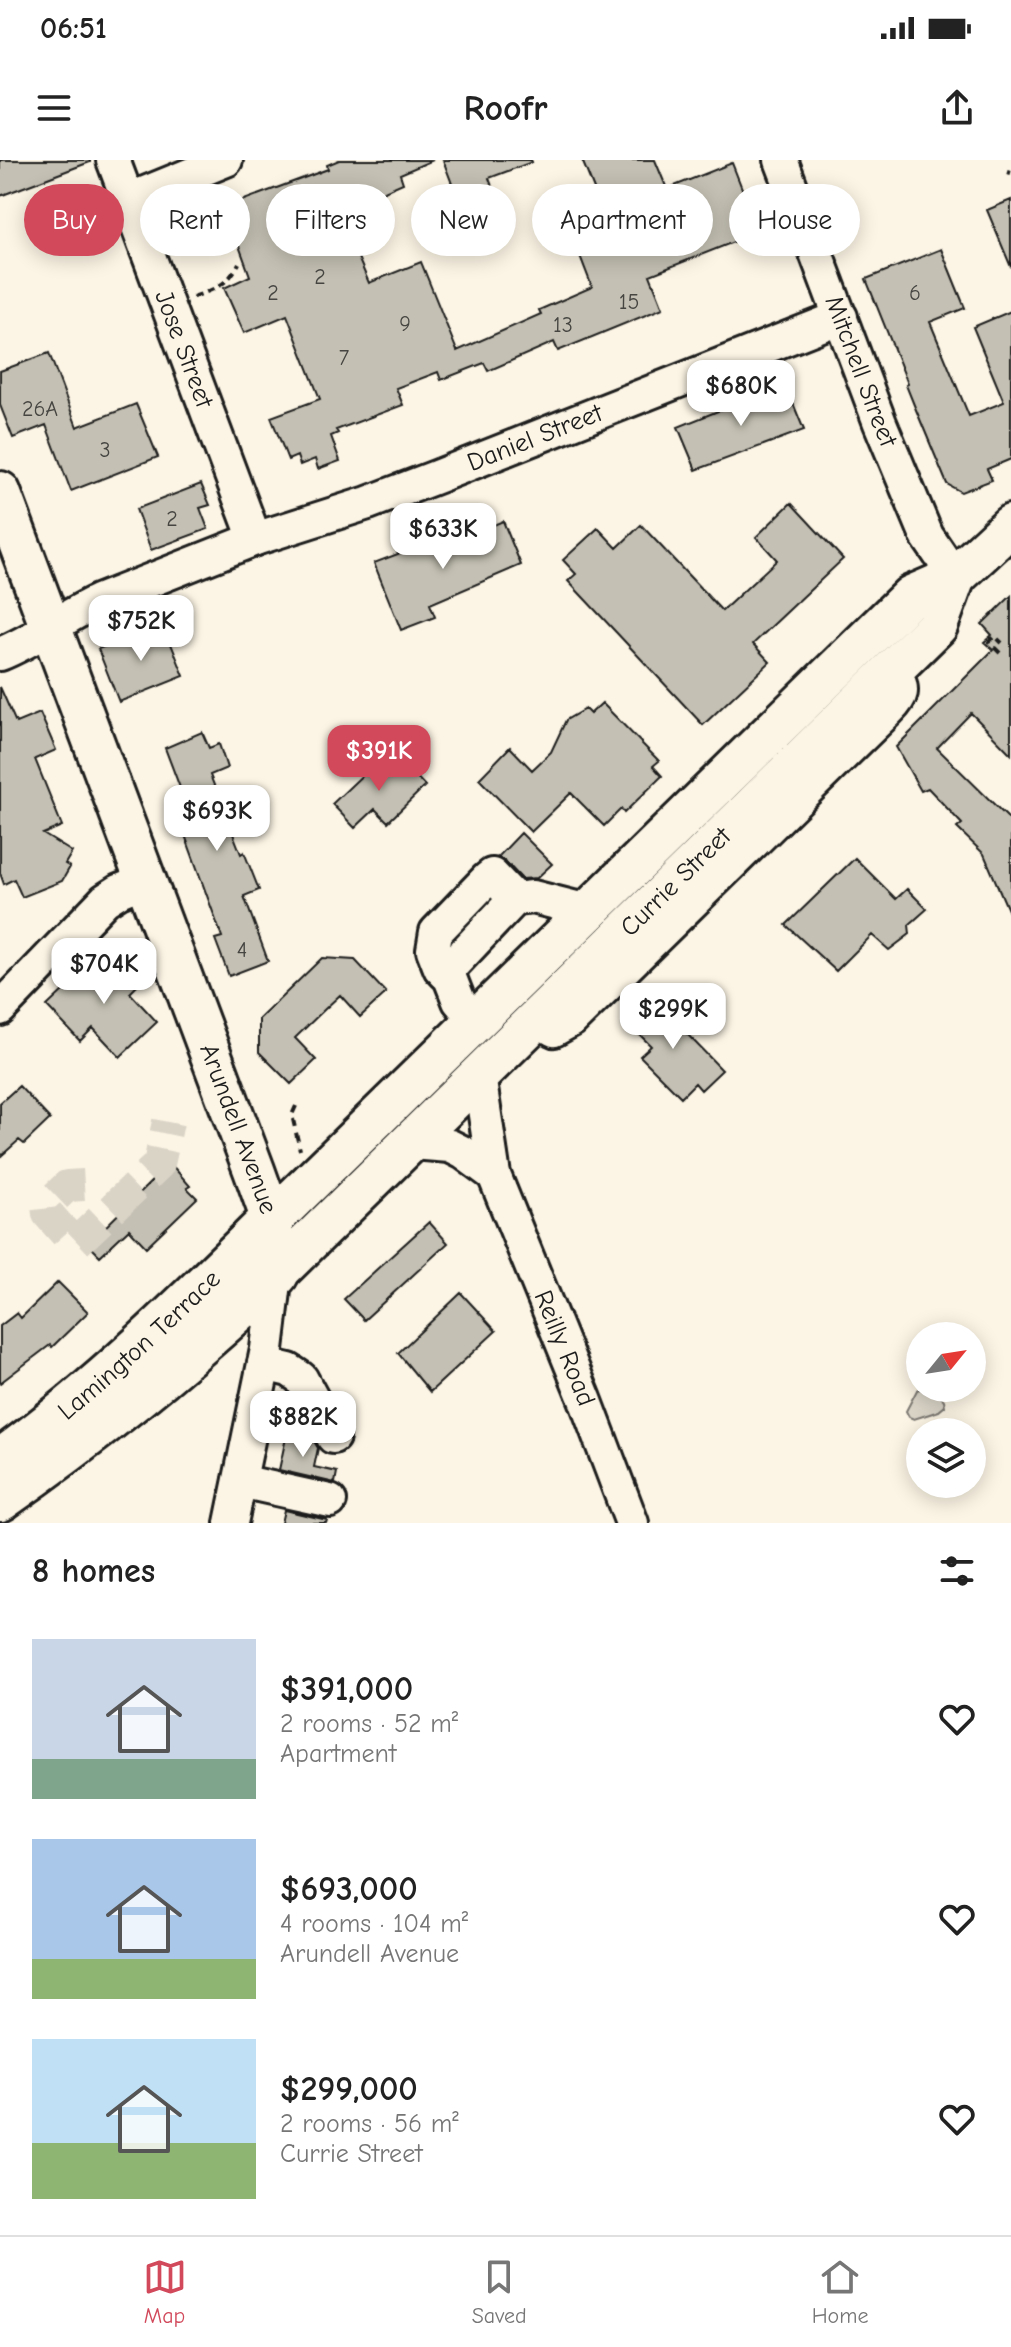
<!DOCTYPE html>
<html lang="en">
<head>
<meta charset="utf-8">
<style>
  body { margin:0; font-family:"Comic Neue",sans-serif; background:#f2f2f2; color:#222; height:100vh; display:flex; flex-direction:column; font-size:30px; white-space:nowrap }
  * { box-sizing:border-box; margin:0 }
  p { font-size:26px; color:#767676 }
  .icon { flex:none; width:44px; height:44px; fill:none; stroke:currentColor; stroke-width:2; stroke-linecap:round; stroke-linejoin:round }
  .map { position:relative; height:1363px; overflow:hidden }
  .panel { display:flex; flex-direction:column; background:#fff; flex:1 }
  .panel>* { flex:none }
  .banner { position:absolute; left:24px; top:24px; width:964px; height:72px; display:flex; gap:16px }
  .needle { width:52px; rotate:60deg }
  .controls { position:absolute; left:906px; top:1162px; display:grid; gap:16px }
  .controls a { display:grid; place-items:center; width:80px; height:80px; border-radius:50%; background:#fff; box-shadow:0 4px 20px #0003; font-size:40px }
  .price { position:absolute; translate:-50% -68px; padding:0 18px; border-radius:16px; background:#fff; color:#222; font-size:26px; line-height:52px; filter:drop-shadow(0 2px 4px #0008) }
  .price::after { content:''; position:absolute; left:50%; top:48px; width:24px; height:18px; margin-left:-12px; background:inherit; clip-path:polygon(0 0,100% 0,50% 100%) }
  .price.selected { background:#d1495b; color:#fff }
  ul { padding:0; list-style:none }
  li { display:flex; align-items:center; gap:24px; height:200px; padding:0 32px }
  li span { display:grid; place-items:center; flex:none; width:224px; height:160px; border-radius:0px; color:#555 }
  li>.icon { margin-inline-start:auto }
  span .icon { width:96px; height:96px; fill:#fffc; stroke-width:1 }
  li b { font-size:34px }
  h2 { display:flex; justify-content:space-between; align-items:center; height:96px; padding:0 32px; font-size:34px }
  .pill { padding:0 28px; border-radius:36px; background:#fff; box-shadow:0 4px 20px #0003; font-size:28px; line-height:72px }
  .pill.selected { background:#d1495b; color:#fff }
  .status { display:flex; justify-content:space-between; align-items:center; height:56px; padding:0 40px; background:#fff; direction:ltr }
  .status svg { height:22px; fill:currentColor }
  header { display:flex; justify-content:space-between; align-items:center; height:104px; padding:0 32px; background:#fff; font-size:36px; font-weight:700 }
  .tabs { display:flex; justify-content:space-around; align-items:center; height:112px; border-top:2px solid #e0e0e0; background:#fff; font-size:22px; color:#767676 }
  .tabs a { display:grid; justify-items:center; gap:4px }
  .tabs .selected { color:#d1495b }
  .map>svg:first-child { display:block }
</style>
</head>
<body>
<div class="status"><b>06:51</b><svg viewBox="0 0 49 12"><path d="M0 12V9h3v3zM5 12V6h3v6zM10 12V3h3v9zM15 12V0h3v12zM26 1h20v11H26zM47 4h2v5h-2z"/></svg></div>
<header><svg class="icon" aria-label="menu" viewBox="0 0 24 24"><path d="M4 6h16M4 12h16M4 18h16"/></svg>Roofr<svg class="icon" aria-label="share" viewBox="0 0 24 24"><path d="M12 15V3M7 8l5-5 5 5M5 13v7h14v-7"/></svg></header>
<div class="map">
<svg width="1011" height="1363" viewBox="0 0 1011 1363">
  <rect width="100%" height="100%" fill="#fcf5e5"/>
  <filter id="ink" filterUnits="userSpaceOnUse"><feTurbulence type="fractalNoise" baseFrequency=".0125" numOctaves="2"/><feDisplacementMap in="SourceGraphic" scale="16" xChannelSelector="R" yChannelSelector="G"/><feConvolveMatrix kernelMatrix="1 2 1 2 8 2 1 2 1" color-interpolation-filters="sRGB"/></filter>
  <g filter="url(#ink)">
    <!-- green -->
    <path fill="#dbd5c8" stroke="#7c7872" stroke-width="2" d="M 922,1228 L 932,1228 L 944,1240 L 945,1246 L 939,1251 L 914,1259 L 909,1257 L 906,1251 L 917,1230 Z"/>
    <!-- building -->
    <path fill="#c4c0b3" stroke="#1c1c1c" stroke-width="2" d="M 0,0 L 90,0 L 90,2 L 0,36 Z
      M 339,0 L 433,0 L 400,14 L 403,23 L 375,35 L 377,43 L 340,56 L 369,123 L 421,102 L 457,191 L 541,154 L 539,150 L 592,127 L 569,67 L 604,54 L 582,0 L 655,0 L 667,29 L 732,3 L 759,72 L 650,115 L 663,148 L 558,191 L 554,182 L 488,211 L 484,203 L 441,220 L 438,212 L 396,228 L 403,245 L 336,270 L 338,273 L 331,276 L 340,301 L 318,309 L 315,299 L 300,305 L 297,296 L 288,300 L 271,257 L 320,239 L 287,155 L 244,173 L 224,128 L 250,116 L 225,47 L 328,9 L 327,5 Z
      M 443,0 L 531,0 L 532,2 L 489,18 L 499,45 L 465,58 Z
      M 1011,40 L 1011,107 L 987,50 Z
      M 941,89 L 965,148 L 930,162 L 969,256 L 1004,242 L 973,167 L 1011,151 L 1011,299 L 987,309 L 992,320 L 961,332 L 947,324 L 914,245 L 906,225 L 908,224 L 866,119 Z
      M 49,193 L 77,267 L 136,244 L 158,297 L 71,331 L 46,265 L 13,278 L 0,245 L 0,211 Z
      M 785,224 L 804,270 L 696,310 L 678,267 Z
      M 201,324 L 210,345 L 200,348 L 208,369 L 151,390 L 136,349 Z
      M 791,343 L 843,399 L 753,484 L 770,502 L 703,565 L 568,421 L 576,414 L 563,400 L 598,368 L 617,388 L 641,365 L 722,451 L 777,400 L 756,377 Z
      M 503,361 L 521,405 L 430,444 L 435,457 L 401,470 L 374,403 L 445,376 L 448,384 Z
      M 1011,436 L 1011,594 L 971,553 L 937,588 L 1011,661 L 1011,757 L 984,694 L 957,668 L 962,664 L 928,628 L 921,631 L 896,587 L 993,490 L 984,482 L 992,475 L 982,464 Z
      M 163,464 L 184,516 L 119,542 L 98,489 Z
      M 0,527 L 16,563 L 40,553 L 56,590 L 35,599 L 62,666 L 43,674 L 72,692 L 65,704 L 70,707 L 62,721 L 22,737 L 14,719 L 4,724 L 0,713 Z
      M 602,543 L 659,601 L 653,606 L 662,616 L 624,653 L 621,649 L 604,666 L 571,633 L 531,672 L 479,619 L 510,587 L 532,610 L 551,592 L 566,560 L 585,549 L 590,554 Z
      M 202,572 L 209,588 L 219,584 L 227,608 L 210,615 L 241,694 L 244,692 L 259,730 L 244,736 L 268,801 L 229,816 L 215,779 L 222,777 L 177,653 L 188,649 L 165,588 Z
      M 397,596 L 425,626 L 388,662 L 375,649 L 355,668 L 332,644 L 374,604 L 382,611 Z
      M 521,673 L 552,704 L 537,718 L 522,719 L 506,702 L 498,697 Z
      M 855,698 L 896,739 L 907,729 L 927,749 L 909,765 L 910,774 L 889,790 L 872,775 L 836,811 L 786,765 Z
      M 104,792 L 137,826 L 130,833 L 157,862 L 120,897 L 93,868 L 80,881 L 47,846 Z
      M 322,798 L 355,800 L 386,833 L 360,857 L 340,835 L 325,849 L 295,878 L 316,900 L 291,924 L 259,892 L 259,859 Z
      M 654,840 L 722,910 L 701,930 L 695,923 L 681,937 L 640,896 L 651,886 L 627,862 Z
      M 19,926 L 50,959 L 24,984 L 19,980 L 0,997 L 0,943 Z
      M 170,1003 L 190,1026 L 187,1028 L 197,1038 L 146,1087 L 129,1069 L 100,1096 L 88,1084 Z
      M 429,1062 L 448,1083 L 364,1160 L 344,1139 Z
      M 58,1122 L 88,1152 L 52,1187 L 50,1185 L 0,1223 L 0,1166 L 17,1153 L 21,1158 Z
      M 461,1133 L 496,1171 L 430,1232 L 398,1193 Z
      M 287,1273 L 312,1278 L 318,1288 L 314,1307 L 337,1312 L 335,1323 L 279,1310 Z
      M 284,1350 L 327,1360 L 326,1363 L 281,1363 Z"/>
    <g fill="none" stroke-linecap="round" stroke-linejoin="round">
      <!-- minor-tunnel -->
      <path stroke="#dad4c7" stroke-width="32" stroke-dasharray="32 16" stroke-linecap="butt" d="M 84,1025 L 67,1026 L 47,1045 L 48,1054 L 73,1082 L 76,1083 L 159,1004 L 168,962"/>
      <defs>
        <g id="minor">
          <path id="s1" d="M 113,0 L 255,379"/>
          <path id="s2" d="M 781,0 L 880,263 L 927,376 L 955,417"/>
          <path d="M 128,40 L 226,0"/>
          <path id="s3" d="M 0,494 C 35,480 64,457 98,441 L 255,379 L 368,343 L 436,317 L 841,157"/>
          <path d="M 445,813 L 515,739"/>
          <path d="M 0,849 L 105,740 L 119,731 L 144,721"/>
          <path d="M 535,859 L 554,870 L 572,860 L 889,550 C 906,533 902,530 895,509"/>
          <path d="M 476,861 L 459,841 L 450,818 L 440,808 L 433,790 L 436,772 L 487,719 L 492,715 L 515,739 L 533,737 L 588,751"/>
          <path id="s4" d="M 479,915 L 494,1015 L 585,1239 L 632,1363"/>
          <path d="M 412,983 L 450,986 L 464,993 L 494,1015"/>
          <path d="M 264,1204 L 289,1210 L 301,1218 L 333,1277"/>
          <path d="M 240,1321 L 330,1341"/>
          <path d="M 231,1363 L 267,1189 L 276,1114"/>
        </g>
        <g id="major">
          <path id="s5" d="M 0,332 L 254,1010 L 269,1052 L 274,1082"/>
          <path d="M 271,1061 L 911,436 L 955,417 L 1011,365"/>
          <path id="s6" d="M 276,1114 L 937,466 L 955,417"/>
        </g>
        <g id="highway">
          <path id="s7" d="M 0,1302 C 98,1232 185,1146 271,1061"/>
          <path d="M 0,1339 C 99,1270 188,1198 276,1114"/>
        </g>
      </defs>
      <!-- minor casing -->
      <use href="#minor" stroke="#1c1c1c" stroke-width="38"/>
      <!-- major casing -->
      <use href="#major" stroke="#1c1c1c" stroke-width="46"/>
      <!-- highway casing -->
      <use href="#highway" stroke="#1c1c1c" stroke-width="50"/>
      <!-- path -->
      <path stroke="#1c1c1c" stroke-width="4" stroke-dasharray="8 6" stroke-linecap="butt" d="M 1008,12 L 1011,13
        M 193,137 C 215,129 228,125 239,103
        M 1000,493 L 989,482 L 995,476 L 1002,483
        M 296,946 L 292,955 L 300,990"/>
      <!-- minor -->
      <use href="#minor" stroke="#fcf5e5" stroke-width="32"/>
      <!-- major -->
      <use href="#major" stroke="#fcf5e5" stroke-width="40"/>
      <!-- highway -->
      <use href="#highway" stroke="#fcf5e5" stroke-width="44"/>
    </g>
  </g>
  <g text-anchor="middle" dominant-baseline="central" stroke-width="6" stroke-linejoin="round" paint-order="stroke">
    <!-- number labels -->
    <g font-size="22" fill="#464542">
      <text x="320" y="117">2</text>
      <text x="273" y="133">2</text>
      <text x="915" y="133">6</text>
      <text x="629" y="142">15</text>
      <text x="405" y="164">9</text>
      <text x="563" y="165">13</text>
      <text x="344" y="198">7</text>
      <text x="40" y="249">26A</text>
      <text x="105" y="290">3</text>
      <text x="172" y="359">2</text>
      <text x="242" y="790">4</text>
    </g>
    <!-- street labels -->
    <g font-size="26" fill="#1c1c1c" stroke="#fcf5e5">
      <text stroke="none"><textPath href="#s1" startOffset="202">Jose Street</textPath></text>
      <text stroke="none"><textPath href="#s2" startOffset="226">Mitchell Street</textPath></text>
      <text stroke="none"><textPath href="#s3" startOffset="578">Daniel Street</textPath></text>
      <text stroke="none"><textPath href="#s6" startOffset="560">Currie Street</textPath></text>
      <text stroke="none"><textPath href="#s5" startOffset="680">Arundell Avenue</textPath></text>
      <text stroke="none"><textPath href="#s7" startOffset="182">Lamington Terrace</textPath></text>
      <text stroke="none"><textPath href="#s4" startOffset="288">Reilly Road</textPath></text>
    </g>
  </g>
</svg>
<div class="controls">
<a><svg class="needle" viewBox="-14 -14 28 28"><path d="M0-13l5 13h-10z" fill="#e53935"/><path d="M0 13l5-13h-10z" fill="#767676"/></svg></a>
<a><svg class="icon" aria-label="layers" viewBox="0 0 24 24"><path d="M12 4l9 5-9 5-9-5zM3 14l9 5 9-5"/></svg></a>
</div>
<b class="price" style="left:741px;top:268px">$680K</b>
<b class="price" style="left:443px;top:411px">$633K</b>
<b class="price" style="left:141px;top:503px">$752K</b>
<b class="price selected" style="left:379px;top:633px">$391K</b>
<b class="price" style="left:217px;top:693px">$693K</b>
<b class="price" style="left:104px;top:846px">$704K</b>
<b class="price" style="left:673px;top:891px">$299K</b>
<b class="price" style="left:303px;top:1299px">$882K</b>
<div class="banner">
<a class="pill selected">Buy</a>
<a class="pill">Rent</a>
<a class="pill">Filters</a>
<a class="pill">New</a>
<a class="pill">Apartment</a>
<a class="pill">House</a>
</div>
</div>
<section class="panel">
<h2>8 homes<svg class="icon" aria-label="filters" viewBox="0 0 24 24"><path d="M4 7h16M4 17h16"/><circle cx="9" cy="7" r="2"/><circle cx="15" cy="17" r="2"/></svg></h2>
<ul>
<li><span style="background:linear-gradient(#c9d6e8 75%,#7fa58c 0)"><svg class="icon" aria-label="home" viewBox="0 0 24 24"><path d="M3 11l9-7 9 7M6 9v11h12V9"/></svg></span><div><b>$391,000</b><p>2 rooms · 52 m²</p><p>Apartment</p></div><svg class="icon" aria-label="heart" viewBox="0 0 24 24"><path d="M12 20l-8-8c-3-5 5-10 8-4 3-6 11-1 8 4z"/></svg></li>
<li><span style="background:linear-gradient(#a9c7e8 75%,#8fb573 0)"><svg class="icon" aria-label="home" viewBox="0 0 24 24"><path d="M3 11l9-7 9 7M6 9v11h12V9"/></svg></span><div><b>$693,000</b><p>4 rooms · 104 m²</p><p>Arundell Avenue</p></div><svg class="icon" aria-label="heart" viewBox="0 0 24 24"><path d="M12 20l-8-8c-3-5 5-10 8-4 3-6 11-1 8 4z"/></svg></li>
<li><span style="background:linear-gradient(#bfe0f5 65%,#8fb573 0)"><svg class="icon" aria-label="home" viewBox="0 0 24 24"><path d="M3 11l9-7 9 7M6 9v11h12V9"/></svg></span><div><b>$299,000</b><p>2 rooms · 56 m²</p><p>Currie Street</p></div><svg class="icon" aria-label="heart" viewBox="0 0 24 24"><path d="M12 20l-8-8c-3-5 5-10 8-4 3-6 11-1 8 4z"/></svg></li>
</ul>
</section>
<nav class="tabs">
<a class="selected"><svg class="icon" aria-label="map" viewBox="0 0 24 24"><path d="M3 6l6-2 6 2 6-2v14l-6 2-6-2-6 2zM9 4v14M15 6v14"/></svg>Map</a>
<a><svg class="icon" aria-label="saved" viewBox="0 0 24 24"><path d="M7 4h10v16l-5-4-5 4z"/></svg>Saved</a>
<a><svg class="icon" aria-label="home" viewBox="0 0 24 24"><path d="M3 11l9-7 9 7M6 9v11h12V9"/></svg>Home</a>
</nav>
</body>
</html>
